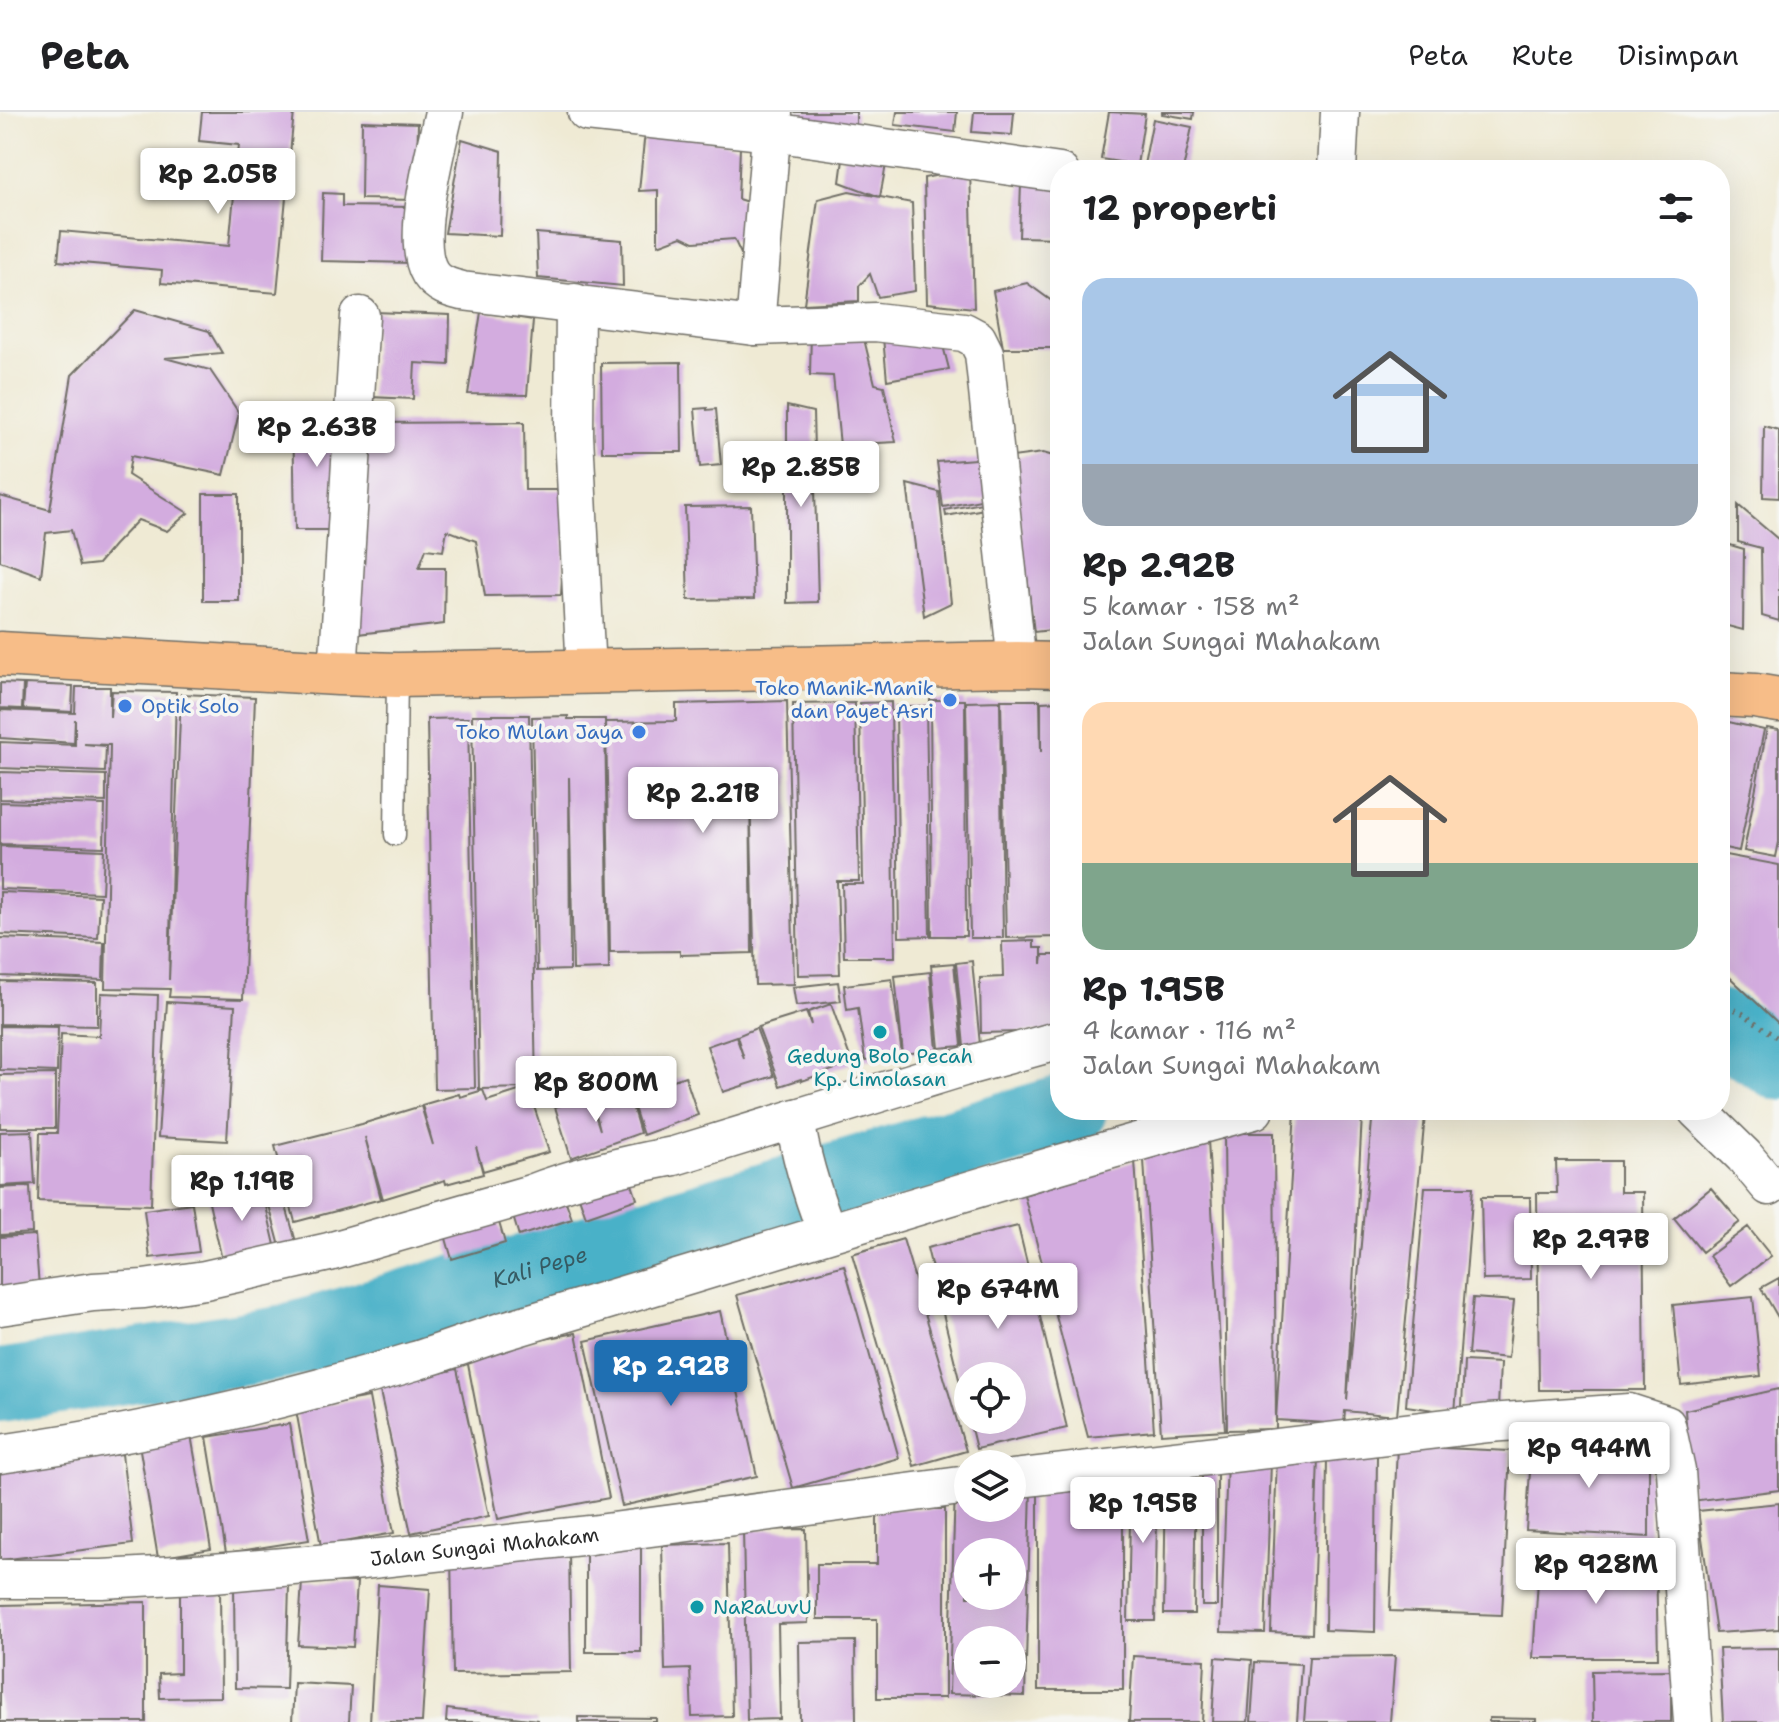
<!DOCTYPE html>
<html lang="id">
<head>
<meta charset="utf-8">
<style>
  body { margin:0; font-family:"Shantell Sans",sans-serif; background:#f6f6f6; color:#202124; height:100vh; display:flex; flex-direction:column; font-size:30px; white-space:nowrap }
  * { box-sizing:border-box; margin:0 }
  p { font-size:26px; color:#757577 }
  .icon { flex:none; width:44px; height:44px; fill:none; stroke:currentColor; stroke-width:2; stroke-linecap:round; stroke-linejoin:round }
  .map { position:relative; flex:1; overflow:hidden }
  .side { position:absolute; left:1050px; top:48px; width:680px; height:960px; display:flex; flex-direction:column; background:#fff; border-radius:32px; box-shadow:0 8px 32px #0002 }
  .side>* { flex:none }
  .controls { position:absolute; left:954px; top:1250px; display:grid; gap:16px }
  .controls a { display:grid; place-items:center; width:72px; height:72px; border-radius:50%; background:#fff; box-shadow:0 8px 32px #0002; font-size:40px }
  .price { position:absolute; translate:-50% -68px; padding:0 18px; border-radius:8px; background:#fff; color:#222; font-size:26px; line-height:52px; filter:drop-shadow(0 2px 4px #0008) }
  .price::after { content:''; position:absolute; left:50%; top:48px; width:24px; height:18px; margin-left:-12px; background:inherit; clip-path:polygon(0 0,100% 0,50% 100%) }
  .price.on { background:#1f6fb2; color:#fff }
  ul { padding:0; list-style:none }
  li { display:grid; align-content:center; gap:16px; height:424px; padding:0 32px }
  li span { display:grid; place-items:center; height:248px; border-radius:24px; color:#555 }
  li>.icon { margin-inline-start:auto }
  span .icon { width:144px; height:144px; fill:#fffc; stroke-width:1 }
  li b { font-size:34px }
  h2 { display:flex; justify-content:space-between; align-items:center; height:96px; padding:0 32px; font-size:34px }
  header { display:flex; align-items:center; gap:48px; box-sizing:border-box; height:112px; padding:0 40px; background:#fff; border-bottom:2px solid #e0e0e0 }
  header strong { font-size:38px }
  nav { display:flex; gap:44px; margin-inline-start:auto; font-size:28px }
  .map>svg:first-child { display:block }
</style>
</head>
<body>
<header>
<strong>Peta</strong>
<nav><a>Peta</a><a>Rute</a><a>Disimpan</a></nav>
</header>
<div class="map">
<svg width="1779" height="1610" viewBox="0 0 1779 1610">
  <rect width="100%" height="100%" fill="#f6f6f2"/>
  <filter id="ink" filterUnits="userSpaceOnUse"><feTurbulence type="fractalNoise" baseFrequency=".0125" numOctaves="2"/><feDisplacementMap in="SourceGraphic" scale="16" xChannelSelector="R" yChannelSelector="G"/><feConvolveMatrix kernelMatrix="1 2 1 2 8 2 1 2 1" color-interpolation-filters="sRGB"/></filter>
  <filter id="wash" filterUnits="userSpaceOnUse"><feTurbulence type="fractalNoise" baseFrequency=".006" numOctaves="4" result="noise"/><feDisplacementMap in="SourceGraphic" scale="32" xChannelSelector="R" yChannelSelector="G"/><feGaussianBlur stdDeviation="1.8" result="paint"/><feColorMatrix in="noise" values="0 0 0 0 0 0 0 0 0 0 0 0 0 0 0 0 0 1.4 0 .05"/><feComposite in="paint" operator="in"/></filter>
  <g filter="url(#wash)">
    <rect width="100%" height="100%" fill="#efead4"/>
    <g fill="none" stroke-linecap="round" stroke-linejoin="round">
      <!-- river -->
      <g stroke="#49b1c8" stroke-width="74">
        <path d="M 1720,914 L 1779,951"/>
        <path id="s1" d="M 0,1274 L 281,1231 L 1070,998"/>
      </g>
    </g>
    <g id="blocks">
      <!-- building -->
      <path fill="#d3acdf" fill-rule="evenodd" d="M 202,0 L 294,0 L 277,181 L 161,171 L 162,158 L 58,149 L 61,119 L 229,134 L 239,33 L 199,29 Z
        M 790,0 L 856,0 L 856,15 L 790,14 Z
        M 897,0 L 957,0 L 955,20 L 895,13 Z
        M 974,0 L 1014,0 L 1012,23 L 972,20 Z
        M 1109,0 L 1145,2 L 1137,53 L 1101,47 Z
        M 1162,0 L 1194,0 L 1193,7 L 1162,2 Z
        M 1153,7 L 1192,15 L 1183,58 L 1143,58 Z
        M 362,9 L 418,11 L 416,88 L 361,87 Z
        M 648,15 L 740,35 L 738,87 L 760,94 L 741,142 L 734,127 L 694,130 L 682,124 L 658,133 L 658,78 L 639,79 L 644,29 Z
        M 462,27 L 502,39 L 500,124 L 445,121 Z
        M 844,40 L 887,47 L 880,85 L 840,70 Z
        M 970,57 L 974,196 L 927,191 L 924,66 Z
        M 1021,72 L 1060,72 L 1060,126 L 1019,125 Z
        M 849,79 L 912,91 L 915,179 L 878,185 L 870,162 L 859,174 L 859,189 L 804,192 L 818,87 Z
        M 323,81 L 342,82 L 342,94 L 413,95 L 411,151 L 321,149 Z
        M 536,121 L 622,128 L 623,174 L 538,166 Z
        M 1027,171 L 1060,195 L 1060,236 L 1003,236 L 993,179 Z
        M 135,198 L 209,219 L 222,241 L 165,246 L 210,258 L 239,301 L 224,363 L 131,344 L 128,363 L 188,401 L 167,419 L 138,408 L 114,433 L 98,452 L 80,454 L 71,418 L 46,421 L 41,464 L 0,449 L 0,384 L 50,398 L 72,263 Z
        M 375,200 L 450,203 L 449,253 L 415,251 L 413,287 L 371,285 Z
        M 481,200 L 533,208 L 527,283 L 468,282 Z
        M 882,215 L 940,222 L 949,257 L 887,268 Z
        M 811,219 L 863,223 L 875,272 L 884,274 L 896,330 L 840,333 L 833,264 L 810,263 Z
        M 681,250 L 682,340 L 602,340 L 601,251 Z
        M 787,294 L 813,300 L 818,490 L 787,491 Z
        M 339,295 L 342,418 L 295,418 L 293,297 Z
        M 707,296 L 707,298 L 716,297 L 721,353 L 700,355 L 695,297 Z
        M 524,310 L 525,378 L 568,378 L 561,483 L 485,484 L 476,429 L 447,418 L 443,439 L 426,437 L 419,456 L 445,456 L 444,512 L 357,522 L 366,311 Z
        M 1764,314 L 1779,318 L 1779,386 L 1763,385 Z
        M 1043,341 L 1060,346 L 1060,517 L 1034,520 L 1012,345 Z
        M 988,346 L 991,386 L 943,395 L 937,350 Z
        M 907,372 L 939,380 L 951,491 L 924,504 Z
        M 203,382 L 239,382 L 239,489 L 203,489 Z
        M 992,389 L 995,395 L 946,404 L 945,398 Z
        M 1738,393 L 1779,428 L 1779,509 L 1762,504 L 1761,436 L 1738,430 Z
        M 751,394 L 754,487 L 688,488 L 685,395 Z
        M 1720,430 L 1744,437 L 1743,518 L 1720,512 Z
        M 0,571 L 23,572 L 22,597 L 0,596 Z
        M 25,572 L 73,574 L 72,600 L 23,597 Z
        M 76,575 L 110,575 L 110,605 L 112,579 L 176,580 L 169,868 L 181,582 L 255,585 L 243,887 L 169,885 L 170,877 L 105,876 L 110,633 L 84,632 L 106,634 L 105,660 L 0,656 L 0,630 L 75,633 L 75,607 L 74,631 L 0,626 L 0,598 L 75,601 Z
        M 930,588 L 965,588 L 966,824 L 932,824 Z
        M 1001,588 L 1040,588 L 1041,640 L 1041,590 L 1060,589 L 1060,825 L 1006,826 Z
        M 787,589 L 794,872 L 755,873 L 750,676 L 752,841 L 680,843 L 680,839 L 610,840 L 606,610 L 676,609 L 676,592 Z
        M 1000,589 L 1003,826 L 970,826 L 966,590 Z
        M 891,590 L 895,845 L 844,845 L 842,772 L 863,772 L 860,591 Z
        M 855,591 L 859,769 L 837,769 L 840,862 L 798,863 L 793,592 Z
        M 896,594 L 926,594 L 930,824 L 899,825 Z
        M 472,603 L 529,603 L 536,976 L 528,976 L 549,1040 L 483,1059 L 476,1035 L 483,1062 L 446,1072 L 445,1068 L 383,1087 L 365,1025 L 381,1087 L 295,1110 L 275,1034 L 362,1012 L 421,994 L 433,1033 L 422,993 L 459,982 L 460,985 L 483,978 L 487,989 L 528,976 L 479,977 Z
        M 568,604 L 568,607 L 605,607 L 609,857 L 573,858 L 569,665 L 570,858 L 537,859 L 532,605 Z
        M 468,606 L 475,976 L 434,977 L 427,607 Z
        M 1720,608 L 1764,618 L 1739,739 L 1720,735 Z
        M 1767,616 L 1779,618 L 1779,730 L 1776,745 L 1744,739 Z
        M 0,660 L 106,663 L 106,690 L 0,687 Z
        M 0,690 L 105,693 L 104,735 L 0,732 Z
        M 0,734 L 104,738 L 102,781 L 0,777 Z
        M 1720,742 L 1779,753 L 1779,912 L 1720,856 Z
        M 0,780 L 100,784 L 98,826 L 0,822 Z
        M 0,826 L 104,830 L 103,868 L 0,864 Z
        M 1034,829 L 1034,836 L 1042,836 L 1042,852 L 1043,843 L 1060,843 L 1060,919 L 981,921 L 980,866 L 1003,865 L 1002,830 Z
        M 972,849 L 980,933 L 964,934 L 956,851 Z
        M 954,851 L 962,934 L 939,936 L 931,853 Z
        M 930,860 L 937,938 L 903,942 L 895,864 Z
        M 892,867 L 902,943 L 865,948 L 858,896 L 847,898 L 844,873 Z
        M 0,869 L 97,871 L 97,914 L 0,912 Z
        M 838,870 L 841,889 L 796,894 L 793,875 Z
        M 101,881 L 158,883 L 151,1093 L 38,1089 L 40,1021 L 57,1021 L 61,922 L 99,924 Z
        M 167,890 L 235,894 L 227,1029 L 158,1025 Z
        M 831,892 L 852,951 L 802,969 L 801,967 L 780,974 L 758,915 L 806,900 L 811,913 L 808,900 Z
        M 0,914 L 58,915 L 57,960 L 0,958 Z
        M 756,916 L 774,964 L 723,980 L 707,934 L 736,924 L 744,947 L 737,924 Z
        M 55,962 L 55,1016 L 0,1016 L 0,963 Z
        M 685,964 L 698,1003 L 643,1023 L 630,983 Z
        M 629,983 L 640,1021 L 571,1046 L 555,995 L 589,984 L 600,1018 L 594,994 Z
        M 1373,998 L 1425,1003 L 1397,1304 L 1345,1299 L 1344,1312 L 1276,1308 L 1295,999 L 1362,1003 L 1347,1288 Z
        M 32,1019 L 35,1072 L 0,1074 L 0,1020 Z
        M 1224,1021 L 1274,1021 L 1276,1317 L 1227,1318 Z
        M 1208,1028 L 1225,1318 L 1161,1322 L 1143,1032 Z
        M 1135,1049 L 1154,1319 L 1088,1325 L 1024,1083 Z
        M 1556,1049 L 1620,1049 L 1620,1080 L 1643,1080 L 1645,1278 L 1539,1278 L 1537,1081 L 1557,1081 Z
        M 275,1055 L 298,1137 L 282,1142 L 260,1059 Z
        M 258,1060 L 279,1150 L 225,1161 L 205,1072 Z
        M 628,1061 L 637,1087 L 586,1105 L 577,1079 Z
        M 30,1074 L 32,1121 L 0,1123 L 0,1076 Z
        M 1425,1075 L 1473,1075 L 1455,1301 L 1406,1294 Z
        M 1711,1076 L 1740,1110 L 1702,1140 L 1674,1106 Z
        M 564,1084 L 572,1107 L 519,1124 L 512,1101 Z
        M 1481,1085 L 1530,1085 L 1531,1167 L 1483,1168 Z
        M 192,1091 L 199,1140 L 150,1146 L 144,1098 Z
        M 498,1107 L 505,1131 L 452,1147 L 445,1123 Z
        M 1018,1114 L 1067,1316 L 976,1337 L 969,1308 L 1012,1308 L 1012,1264 L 968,1264 L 967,1300 L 927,1136 Z
        M 1748,1115 L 1771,1144 L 1731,1174 L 1709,1144 Z
        M 35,1123 L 39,1175 L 0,1178 L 0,1125 Z
        M 903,1127 L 966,1339 L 914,1354 L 852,1142 Z
        M 844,1153 L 899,1346 L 793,1376 L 737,1183 Z
        M 1779,1166 L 1779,1207 L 1761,1176 Z
        M 1753,1185 L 1761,1264 L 1681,1273 L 1673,1193 Z
        M 1473,1186 L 1514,1189 L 1508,1246 L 1468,1242 Z
        M 720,1199 L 757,1364 L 622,1394 L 585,1229 Z
        M 576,1221 L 609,1386 L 498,1407 L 466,1242 Z
        M 1464,1249 L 1500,1251 L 1498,1297 L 1462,1295 Z
        M 457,1257 L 489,1404 L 411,1421 L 379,1275 Z
        M 1779,1277 L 1779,1378 L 1692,1389 L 1685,1298 Z
        M 369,1285 L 394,1421 L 321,1434 L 296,1298 Z
        M 289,1312 L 309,1428 L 226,1441 L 207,1325 Z
        M 191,1323 L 211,1437 L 158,1446 L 139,1332 Z
        M 1532,1330 L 1649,1337 L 1649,1425 L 1526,1418 Z
        M 1397,1334 L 1510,1339 L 1502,1503 L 1390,1499 Z
        M 122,1342 L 133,1432 L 0,1448 L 0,1357 Z
        M 1327,1343 L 1377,1344 L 1375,1520 L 1325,1518 Z
        M 1277,1344 L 1318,1345 L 1312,1522 L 1271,1520 Z
        M 1202,1347 L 1217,1347 L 1217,1494 L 1202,1494 Z
        M 1227,1348 L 1271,1350 L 1265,1521 L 1221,1520 Z
        M 1166,1353 L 1196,1354 L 1194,1502 L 1164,1502 Z
        M 1131,1356 L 1158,1357 L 1155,1509 L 1128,1509 Z
        M 1038,1365 L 1123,1365 L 1123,1578 L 1038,1578 Z
        M 955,1375 L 968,1375 L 968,1396 L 1012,1396 L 1012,1376 L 1031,1377 L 1025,1584 L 949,1582 ZM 968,1440 L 1012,1440 L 1012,1484 L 968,1484 ZM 968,1528 L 1012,1528 L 1012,1572 L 968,1572 Z
        M 1779,1391 L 1779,1517 L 1716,1521 L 1698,1399 Z
        M 877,1397 L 945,1397 L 945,1586 L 877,1586 L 877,1507 L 817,1507 L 817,1452 L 877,1452 Z
        M 806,1417 L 808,1511 L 778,1512 L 780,1607 L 747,1608 L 743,1418 Z
        M 586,1429 L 641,1429 L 641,1540 L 586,1540 Z
        M 728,1431 L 732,1604 L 692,1605 L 690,1557 L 665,1558 L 662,1433 Z
        M 1540,1437 L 1656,1444 L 1658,1546 L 1533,1546 Z
        M 569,1439 L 571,1560 L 453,1562 L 451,1441 Z
        M 302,1469 L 357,1470 L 353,1535 L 298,1533 Z
        M 234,1472 L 289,1474 L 286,1577 L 235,1576 Z
        M 378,1473 L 430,1477 L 422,1610 L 370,1610 Z
        M 220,1475 L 221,1585 L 160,1586 L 159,1562 L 180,1561 L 180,1476 Z
        M 146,1490 L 146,1610 L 0,1610 L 0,1493 Z
        M 855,1529 L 856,1610 L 800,1610 L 799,1530 Z
        M 1779,1536 L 1779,1610 L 1723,1610 L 1719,1537 Z
        M 1133,1544 L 1205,1548 L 1202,1610 L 1129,1610 Z
        M 1395,1544 L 1390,1610 L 1304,1610 L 1309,1545 Z
        M 1216,1545 L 1252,1548 L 1248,1610 L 1212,1610 Z
        M 1255,1550 L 1301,1552 L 1297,1610 L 1251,1610 Z
        M 1671,1558 L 1671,1610 L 1593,1610 L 1592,1559 Z
        M 294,1571 L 351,1574 L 349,1610 L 292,1610 Z
        M 447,1597 L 537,1608 L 537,1610 L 446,1610 Z
        M 578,1605 L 656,1606 L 656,1610 L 578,1610 Z
        M 1489,1606 L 1536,1607 L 1536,1610 L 1489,1610 Z"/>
    </g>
  </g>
  <g filter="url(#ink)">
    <use href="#blocks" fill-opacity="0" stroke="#706e66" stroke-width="2"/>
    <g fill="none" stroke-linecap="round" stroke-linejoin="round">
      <defs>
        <path id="lane" d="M 395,723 L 397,563"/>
        <g id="street">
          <path d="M 444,0 C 436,38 410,129 430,161 C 438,173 450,176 462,179 L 755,214 L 875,210 L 964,220 L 977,227 L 984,241 L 1017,552"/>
          <path d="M 587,0 L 772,20 L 1060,61"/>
          <path d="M 1337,58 L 1340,0"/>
          <path d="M 575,191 L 574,323 L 586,560"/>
          <path d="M 755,214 L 773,0"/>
          <path d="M 338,561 L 360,204"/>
          <path d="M 1697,998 L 1744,1044 L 1769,1074"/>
          <path d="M 795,1006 C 800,1044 813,1084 827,1120"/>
          <path d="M 0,1194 L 93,1180 L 144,1177 L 205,1168 L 329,1140 L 531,1082 C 577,1064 626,1053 674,1044 L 963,955 L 1060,928"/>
          <path d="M 0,1342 C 108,1327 215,1304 320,1276 C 352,1267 383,1259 415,1249 C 448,1239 480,1226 514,1216 C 761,1143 1005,1064 1254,998"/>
          <path d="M 1012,1367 L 1489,1311 L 1629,1301 L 1666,1313 L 1676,1359 L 1693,1610"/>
          <path id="s2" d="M 0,1467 L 102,1467 L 213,1461 L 353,1449 L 590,1423 L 968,1373"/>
        </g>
        <path id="primary" d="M 0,542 L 338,561 L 397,563 L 1017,552 L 1060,553
          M 1720,582 L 1755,584 L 1779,588"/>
      </defs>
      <!-- lane casing -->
      <use href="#lane" stroke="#706e66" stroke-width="23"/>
      <!-- street casing -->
      <use href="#street" stroke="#706e66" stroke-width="41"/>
      <!-- primary casing -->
      <use href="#primary" stroke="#706e66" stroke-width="47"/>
      <!-- path -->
      <path stroke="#706e66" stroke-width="5" stroke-dasharray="2 6" stroke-linecap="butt" d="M 1720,891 L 1742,901 L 1779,927"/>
      <!-- lane -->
      <use href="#lane" stroke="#fff" stroke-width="20"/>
      <!-- street -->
      <use href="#street" stroke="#fff" stroke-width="38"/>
      <!-- primary -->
      <use href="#primary" stroke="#f7bd88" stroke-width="44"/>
    </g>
  </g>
  <!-- markers -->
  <g fill="#3f7fe0" stroke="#f6f6f2" stroke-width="3">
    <circle cx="950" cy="588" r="8"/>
    <circle cx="125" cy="594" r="8"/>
    <circle cx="639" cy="620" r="8"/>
  </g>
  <g fill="#0f9aa8" stroke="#f6f6f2" stroke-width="3">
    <circle cx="880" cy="920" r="8"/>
    <circle cx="697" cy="1495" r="8"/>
  </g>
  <g text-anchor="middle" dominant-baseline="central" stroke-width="7" stroke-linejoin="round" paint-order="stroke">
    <!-- shop labels -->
    <g font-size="20" fill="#366cbe" stroke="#f6f6f2" text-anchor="end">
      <text x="934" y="576">Toko Manik-Manik<tspan x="934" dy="23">dan Payet Asri</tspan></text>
      <text x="141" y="594" text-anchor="start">Optik Solo</text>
      <text x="623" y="620">Toko Mulan Jaya</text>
    </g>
    <!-- culture labels -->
    <g font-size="20" fill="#0d838f" stroke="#f6f6f2">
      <text x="880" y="944">Gedung Bolo Pecah<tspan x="880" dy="23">Kp. Limolasan</tspan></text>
      <text x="713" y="1495" text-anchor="start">NaRaLuvU</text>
    </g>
    <!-- street labels -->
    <g font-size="20" fill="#2b2b2b" stroke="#f6f6f2">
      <text stroke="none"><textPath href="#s2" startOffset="486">Jalan Sungai Mahakam</textPath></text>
    </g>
    <!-- water labels -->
    <g font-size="22" font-style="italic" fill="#365a62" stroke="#f6f6f2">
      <text stroke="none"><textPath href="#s1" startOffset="554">Kali Pepe</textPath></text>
    </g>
  </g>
</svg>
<div class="controls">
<a><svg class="icon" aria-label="locate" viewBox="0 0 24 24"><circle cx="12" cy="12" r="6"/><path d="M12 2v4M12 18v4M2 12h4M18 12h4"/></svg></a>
<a><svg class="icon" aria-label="layers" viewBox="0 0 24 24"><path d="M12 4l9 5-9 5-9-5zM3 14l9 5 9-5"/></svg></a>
<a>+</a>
<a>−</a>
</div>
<b class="price" style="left:218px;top:104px">Rp 2.05B</b>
<b class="price" style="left:317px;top:357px">Rp 2.63B</b>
<b class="price" style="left:801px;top:397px">Rp 2.85B</b>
<b class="price" style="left:703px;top:723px">Rp 2.21B</b>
<b class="price" style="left:596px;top:1012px">Rp 800M</b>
<b class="price" style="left:242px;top:1111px">Rp 1.19B</b>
<b class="price" style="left:1591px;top:1169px">Rp 2.97B</b>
<b class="price" style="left:998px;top:1219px">Rp 674M</b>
<b class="price on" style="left:671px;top:1296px">Rp 2.92B</b>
<b class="price" style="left:1589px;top:1378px">Rp 944M</b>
<b class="price" style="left:1143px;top:1433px">Rp 1.95B</b>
<b class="price" style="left:1596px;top:1494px">Rp 928M</b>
<section class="side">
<h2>12 properti<svg class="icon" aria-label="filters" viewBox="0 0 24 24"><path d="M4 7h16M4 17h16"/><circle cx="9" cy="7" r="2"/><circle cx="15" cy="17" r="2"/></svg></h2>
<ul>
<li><span style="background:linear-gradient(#a9c7e8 75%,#9aa5b1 0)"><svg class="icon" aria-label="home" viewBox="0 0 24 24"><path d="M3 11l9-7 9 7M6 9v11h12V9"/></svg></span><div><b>Rp 2.92B</b><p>5 kamar · 158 m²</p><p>Jalan Sungai Mahakam</p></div></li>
<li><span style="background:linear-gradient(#ffd9b3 65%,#7fa58c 0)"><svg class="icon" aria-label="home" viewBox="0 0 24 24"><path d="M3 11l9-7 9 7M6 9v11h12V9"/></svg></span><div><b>Rp 1.95B</b><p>4 kamar · 116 m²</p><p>Jalan Sungai Mahakam</p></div></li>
</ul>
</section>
</div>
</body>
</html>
